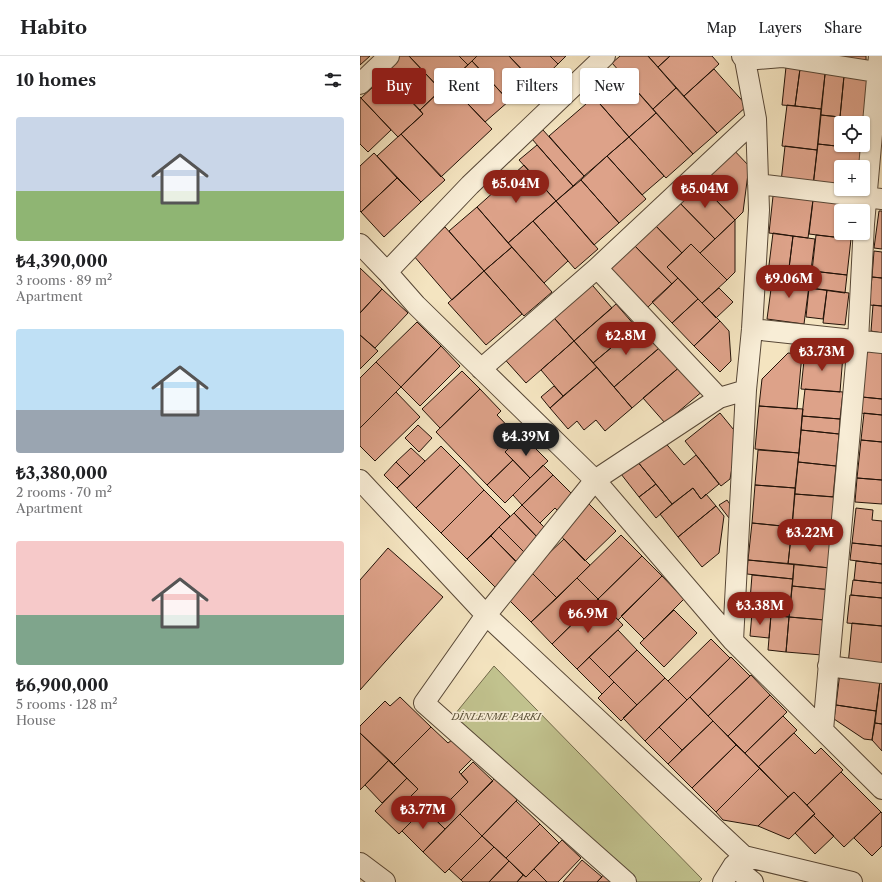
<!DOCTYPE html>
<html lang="en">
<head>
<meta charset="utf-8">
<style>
  body { margin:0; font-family:"Libre Caslon Text",serif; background:#f2f2f2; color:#202124; height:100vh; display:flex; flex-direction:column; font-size:15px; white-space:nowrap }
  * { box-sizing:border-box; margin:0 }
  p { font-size:13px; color:#757577 }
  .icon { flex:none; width:22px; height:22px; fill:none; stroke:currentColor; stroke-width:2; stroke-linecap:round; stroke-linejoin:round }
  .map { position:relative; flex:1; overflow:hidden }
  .drawer { display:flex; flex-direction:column; background:#fff; width:360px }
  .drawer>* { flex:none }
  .guide { position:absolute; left:12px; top:12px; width:380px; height:36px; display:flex; gap:8px }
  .tools { position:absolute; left:474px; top:60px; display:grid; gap:8px }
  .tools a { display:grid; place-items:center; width:36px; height:36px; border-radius:4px; background:#fff; box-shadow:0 1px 3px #0004; font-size:20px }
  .price { position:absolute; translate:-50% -34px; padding:0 9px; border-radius:14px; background:#8f2418; color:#fff; font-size:13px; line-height:26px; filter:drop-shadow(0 1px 2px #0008) }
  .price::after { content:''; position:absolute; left:50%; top:24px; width:12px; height:9px; margin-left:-6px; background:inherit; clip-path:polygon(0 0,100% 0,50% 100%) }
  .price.current { background:#222; color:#fff }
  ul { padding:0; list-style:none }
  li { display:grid; align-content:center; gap:8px; height:212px; padding:0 16px }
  li span { display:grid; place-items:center; height:124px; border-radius:4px; color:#555 }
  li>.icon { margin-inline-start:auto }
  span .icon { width:72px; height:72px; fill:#fffc; stroke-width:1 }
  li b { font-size:17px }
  h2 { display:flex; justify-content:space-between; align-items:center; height:48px; padding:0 16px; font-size:17px }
  .pill { padding:0 14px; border-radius:4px; background:#fff; box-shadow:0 1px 3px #0004; font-size:14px; line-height:36px }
  .pill.current { background:#8f2418; color:#fff }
  header { display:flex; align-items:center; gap:24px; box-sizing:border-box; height:56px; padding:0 20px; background:#fff; border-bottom:1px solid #e0e0e0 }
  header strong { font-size:19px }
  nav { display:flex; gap:22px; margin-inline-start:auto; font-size:14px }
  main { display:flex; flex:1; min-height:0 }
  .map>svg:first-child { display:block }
</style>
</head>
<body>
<header>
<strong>Habito</strong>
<nav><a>Map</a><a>Layers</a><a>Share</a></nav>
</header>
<main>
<section class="drawer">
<h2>10 homes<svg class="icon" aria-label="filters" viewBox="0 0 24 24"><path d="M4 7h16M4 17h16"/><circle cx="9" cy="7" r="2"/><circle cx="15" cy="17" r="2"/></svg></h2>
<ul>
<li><span style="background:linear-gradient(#c9d6e8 60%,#8fb573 0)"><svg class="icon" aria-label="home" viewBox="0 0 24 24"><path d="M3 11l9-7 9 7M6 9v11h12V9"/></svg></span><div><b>₺4,390,000</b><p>3 rooms · 89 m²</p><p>Apartment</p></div></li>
<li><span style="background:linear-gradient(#bfe0f5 65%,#9aa5b1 0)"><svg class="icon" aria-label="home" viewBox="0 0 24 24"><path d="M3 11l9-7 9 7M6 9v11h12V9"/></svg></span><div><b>₺3,380,000</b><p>2 rooms · 70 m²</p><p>Apartment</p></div></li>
<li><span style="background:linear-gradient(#f6c9c9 60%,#7fa58c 0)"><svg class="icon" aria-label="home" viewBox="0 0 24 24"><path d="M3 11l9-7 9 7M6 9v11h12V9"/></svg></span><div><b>₺6,900,000</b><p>5 rooms · 128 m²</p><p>House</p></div></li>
</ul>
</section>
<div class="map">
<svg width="522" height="826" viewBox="0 0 522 826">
  <rect width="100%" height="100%" fill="#f4e4c0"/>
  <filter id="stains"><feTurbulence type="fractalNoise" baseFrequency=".005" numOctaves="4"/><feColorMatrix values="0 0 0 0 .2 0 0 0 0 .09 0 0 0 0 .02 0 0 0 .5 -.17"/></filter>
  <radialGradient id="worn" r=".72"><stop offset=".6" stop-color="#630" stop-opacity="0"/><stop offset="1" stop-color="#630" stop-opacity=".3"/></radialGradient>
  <!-- green -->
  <path fill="#c1c28e" stroke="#726a4b" d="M 134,610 L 342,823 L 339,826 L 273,826 L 91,663 Z"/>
  <!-- building -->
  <path fill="#dda289" stroke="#231308" d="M 0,0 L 10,0 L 0,9 Z
    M 36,0 L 49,0 L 81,34 L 60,54 L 22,14 Z
    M 49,0 L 99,0 L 108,9 L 81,34 Z
    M 99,0 L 117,0 L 108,9 Z
    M 117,0 L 149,0 L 174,26 L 151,47 L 112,5 Z
    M 149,0 L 190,0 L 198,8 L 176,29 Z
    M 190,0 L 206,0 L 198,8 Z
    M 260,0 L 288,0 L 316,32 L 293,53 L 252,7 Z
    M 288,0 L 310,0 L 298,11 Z
    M 310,0 L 352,0 L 359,8 L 324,40 L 298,11 Z
    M 466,0 L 506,0 L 506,4 Z
    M 112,5 L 149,45 L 125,66 L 88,27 Z
    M 466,10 L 461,53 L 435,50 L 440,13 Z
    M 426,11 L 440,13 L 435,50 L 422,49 Z
    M 354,13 L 387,50 L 357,77 L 324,40 Z
    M 259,15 L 296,57 L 269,81 L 232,39 Z
    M 465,18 L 484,20 L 480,61 L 461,59 Z
    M 26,19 L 63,58 L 38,81 L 1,42 Z
    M 484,20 L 508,23 L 504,64 L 480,61 Z
    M 88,27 L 132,73 L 81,121 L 41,78 L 63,58 L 60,54 Z
    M 316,32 L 357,77 L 333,98 L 293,53 Z
    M 0,41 L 31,74 L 8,96 L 0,88 Z
    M 234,41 L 269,81 L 224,120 L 189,80 Z
    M 427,49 L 461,53 L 457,94 L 422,90 Z
    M 296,57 L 333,98 L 306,122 L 269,81 Z
    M 461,59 L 480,61 L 476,90 L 458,88 Z
    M 480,61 L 505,64 L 503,67 L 481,67 L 481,89 L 503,89 L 503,93 L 476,90 Z
    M 183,74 L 224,120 L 213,130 L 172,83 Z
    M 41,78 L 85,124 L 61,146 L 17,100 Z
    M 269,81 L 304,120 L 282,139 L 247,100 Z
    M 458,88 L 503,93 L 501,111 L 481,111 L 481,133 L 453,130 Z
    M 177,89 L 213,130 L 196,145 L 159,104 Z
    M 370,90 L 389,110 L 383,156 L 375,164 L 336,123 Z
    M 425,90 L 457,94 L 453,130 L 421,126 Z
    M 14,97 L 37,122 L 1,156 L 0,155 L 0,110 Z
    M 247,100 L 286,143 L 259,167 L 221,124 Z
    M 164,109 L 196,145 L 148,187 L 117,151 Z
    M 37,122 L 61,146 L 24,181 L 1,156 Z
    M 336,123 L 375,164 L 355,183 L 316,143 Z
    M 221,124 L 259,167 L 234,189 L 196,145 Z
    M 414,131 L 454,136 L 448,182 L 409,177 Z
    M 454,136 L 496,141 L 495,155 L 481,155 L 481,177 L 492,177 L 491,183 L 449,178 Z
    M 317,144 L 355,183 L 340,197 L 331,188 L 322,197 L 293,167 Z
    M 196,145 L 238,193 L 215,213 L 173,165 Z
    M 117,151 L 152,191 L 124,215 L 89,175 Z
    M 519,155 L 522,155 L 522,193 L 514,192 Z
    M 375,164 L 375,216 L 367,224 L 340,197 Z
    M 173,165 L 208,205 L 184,227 L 148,187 Z
    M 293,167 L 322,197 L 307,211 L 318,222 L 312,228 L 272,187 Z
    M 85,171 L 124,215 L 92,244 L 53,199 Z
    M 413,177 L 433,180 L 428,220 L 408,217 Z
    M 456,179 L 491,183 L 487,219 L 452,215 Z
    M 433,180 L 455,183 L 450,222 L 428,220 Z
    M 331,188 L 367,224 L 342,247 L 307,211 Z
    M 274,189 L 312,228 L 288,251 L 250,212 Z
    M 152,191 L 192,236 L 164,260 L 124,215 Z
    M 514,195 L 522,196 L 522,222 L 512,221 Z
    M 0,212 L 22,233 L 0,257 Z
    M 124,215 L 162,258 L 126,289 L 88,247 Z
    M 452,215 L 487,219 L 485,237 L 449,232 Z
    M 413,218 L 450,222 L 444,268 L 407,263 Z
    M 512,221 L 522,222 L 522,250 L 509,249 Z
    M 318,222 L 338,243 L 312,267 L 292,246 Z
    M 227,223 L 252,252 L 214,285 L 189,256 Z
    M 359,232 L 373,246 L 356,262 L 342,247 Z
    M 449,232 L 467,234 L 463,263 L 446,261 Z
    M 22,233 L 48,257 L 15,292 L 0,279 L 0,257 Z
    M 467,234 L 489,237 L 485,269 L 463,267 Z
    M 338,243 L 360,265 L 334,290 L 312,267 Z
    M 256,248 L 276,271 L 233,307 L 214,285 Z
    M 513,249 L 522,250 L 522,277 L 511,275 Z
    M 189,256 L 214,285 L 166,327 L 140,298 Z
    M 360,265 L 369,275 L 371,305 L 360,316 L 334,290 Z
    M 57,266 L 81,290 L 41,331 L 16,306 Z
    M 278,269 L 299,292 L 254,331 L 233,307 Z
    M 0,279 L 18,295 L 0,313 Z
    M 214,285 L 237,311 L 203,340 L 181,314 Z
    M 304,288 L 322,309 L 272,352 L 254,331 Z
    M 81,290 L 100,310 L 60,350 L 41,331 Z
    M 507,294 L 522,295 L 522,343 L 502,341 Z
    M 445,295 L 483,299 L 480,336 L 441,333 Z
    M 428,297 L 442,298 L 437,353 L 399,350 L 402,323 Z
    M 16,306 L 41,331 L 0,372 L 0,322 Z
    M 322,309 L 344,334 L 305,367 L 283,342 Z
    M 237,311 L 272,352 L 245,375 L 236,364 L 224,374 L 217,365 L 208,373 L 190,352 Z
    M 102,315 L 120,333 L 80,372 L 62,353 Z
    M 194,330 L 203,340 L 190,352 L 181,341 Z
    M 120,333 L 141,355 L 137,359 L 159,382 L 145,396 L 153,404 L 127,429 L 76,376 Z
    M 445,333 L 483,336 L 480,363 L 442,360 Z
    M 36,336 L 60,361 L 15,405 L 0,390 L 0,372 Z
    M 502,341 L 522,343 L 522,359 L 500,357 Z
    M 399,350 L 443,353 L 439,397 L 395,393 Z
    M 360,357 L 378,379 L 370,423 L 361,430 L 325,385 Z
    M 504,357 L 522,359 L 522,386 L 501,384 Z
    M 442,360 L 480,363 L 479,378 L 441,374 Z
    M 58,369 L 72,382 L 59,396 L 45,382 Z
    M 441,374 L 479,378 L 476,410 L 438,406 Z
    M 162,379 L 188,405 L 170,422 L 145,396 Z
    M 303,384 L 324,409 L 336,399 L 359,428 L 341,443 L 333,432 L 312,448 L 277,405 Z
    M 501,384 L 522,386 L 522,424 L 497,422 Z
    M 81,390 L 100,409 L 56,452 L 37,432 Z
    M 51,392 L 65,405 L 50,420 L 36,406 Z
    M 398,394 L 439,397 L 435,432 L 395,429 Z
    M 153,404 L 170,422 L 145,447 L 127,429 Z
    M 277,405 L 296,428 L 279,441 L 261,418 Z
    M 36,406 L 50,420 L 37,432 L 24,419 Z
    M 438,406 L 476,410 L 473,441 L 435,438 Z
    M 100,409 L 124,434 L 81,477 L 56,452 Z
    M 183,409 L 193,419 L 162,449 L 153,439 Z
    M 193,419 L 214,440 L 198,455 L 195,452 L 180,467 L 162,449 Z
    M 497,422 L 522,424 L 522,448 L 495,446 Z
    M 296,428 L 312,448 L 296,462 L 279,441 Z
    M 395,429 L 435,432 L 432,471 L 392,467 Z
    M 333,432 L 341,443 L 346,438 L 356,450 L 318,481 L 300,458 Z
    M 124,434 L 150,460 L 107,503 L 81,477 Z
    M 435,438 L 476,441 L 472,485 L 431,481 Z
    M 367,444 L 376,457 L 369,462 L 359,449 Z
    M 226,445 L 256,475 L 225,505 L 196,475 Z
    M 162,449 L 188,475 L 180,484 L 154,457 Z
    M 356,450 L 364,460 L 359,497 L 342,511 L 318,481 Z
    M 496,452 L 513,454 L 512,464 L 522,465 L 522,490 L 492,487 Z
    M 154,457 L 180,484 L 165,497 L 139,471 Z
    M 392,467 L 432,471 L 428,508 L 388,504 Z
    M 139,471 L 165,497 L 157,506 L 131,480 Z
    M 261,479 L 282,500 L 238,543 L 217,522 Z
    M 131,480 L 159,509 L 136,532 L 107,503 Z
    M 431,481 L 472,485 L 470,512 L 428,508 Z
    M 204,483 L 230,509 L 197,542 L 170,515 Z
    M 492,487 L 522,490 L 522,508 L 490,504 Z
    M 28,492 L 83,541 L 0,634 L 0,524 Z
    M 282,500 L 302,520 L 258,564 L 238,543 Z
    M 388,504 L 434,508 L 433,523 L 387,518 Z
    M 496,505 L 522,508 L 522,527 L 494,524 Z
    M 434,508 L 470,512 L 472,534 L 432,530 Z
    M 170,515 L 197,542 L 171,566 L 145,540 Z
    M 392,519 L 433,523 L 429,561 L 389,557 Z
    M 302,520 L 324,543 L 284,583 L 261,560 Z
    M 217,522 L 238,543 L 192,588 L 171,566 Z
    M 493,524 L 522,527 L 522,542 L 491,539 Z
    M 432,530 L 472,534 L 465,564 L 429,561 Z
    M 490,539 L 522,542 L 522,570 L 487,567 Z
    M 238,543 L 263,569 L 217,613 L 192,588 Z
    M 314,554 L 337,577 L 304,611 L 280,587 Z
    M 392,557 L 411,559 L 409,582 L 390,580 Z
    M 411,559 L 429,561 L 426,596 L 408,594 Z
    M 429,561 L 465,564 L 462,599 L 426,596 Z
    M 492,567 L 522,570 L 522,612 L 488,609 Z
    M 258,574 L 277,594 L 249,621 L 229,601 Z
    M 351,583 L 370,602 L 327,644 L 308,625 Z
    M 277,594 L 305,622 L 277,649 L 249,621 Z
    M 229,601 L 254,626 L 242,638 L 217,613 Z
    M 371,601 L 390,620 L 348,660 L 330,641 Z
    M 480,616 L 520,625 L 516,655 L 476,649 Z
    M 391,619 L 410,639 L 368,680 L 348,660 Z
    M 305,622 L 327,644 L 285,685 L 263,662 Z
    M 520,625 L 522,626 L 522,668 L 515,667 Z
    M 254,626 L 277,649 L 261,665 L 238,642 Z
    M 410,639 L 427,656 L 385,697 L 368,680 Z
    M 40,641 L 71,671 L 33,709 L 0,677 L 0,670 L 25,645 L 30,650 Z
    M 330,641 L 353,665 L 322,694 L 299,671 Z
    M 476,649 L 516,655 L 512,684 L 504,683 L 474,663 Z
    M 423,660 L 437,674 L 398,711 L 385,697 Z
    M 353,665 L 376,689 L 332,732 L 308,708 Z
    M 515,667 L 522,668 L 522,695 L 512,684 Z
    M 71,671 L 88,687 L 92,684 L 112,703 L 99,716 L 108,726 L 73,761 L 51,740 L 58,733 L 33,709 Z
    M 299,671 L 322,694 L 308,708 L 285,685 Z
    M 0,677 L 29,704 L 0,734 Z
    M 434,677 L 455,698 L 461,692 L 483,714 L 447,749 L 434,736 L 428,741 L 398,711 Z
    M 376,689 L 400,712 L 356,756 L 332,732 Z
    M 29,704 L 47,722 L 22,747 L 5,729 Z
    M 113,706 L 133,725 L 85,773 L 73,761 L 108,726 L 101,718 Z
    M 400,712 L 428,741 L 398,770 L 363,764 L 356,756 Z
    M 481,716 L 521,756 L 484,791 L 453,759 L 455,758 L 447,749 Z
    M 47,722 L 58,733 L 51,740 L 64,753 L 39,778 L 15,755 Z
    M 135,722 L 157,744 L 122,780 L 100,758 Z
    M 434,736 L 455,758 L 429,783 L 398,770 Z
    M 156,745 L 180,768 L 146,802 L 122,780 Z
    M 64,753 L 85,773 L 63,796 L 42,775 Z
    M 521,756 L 522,757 L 522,790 L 512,800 L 494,782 Z
    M 100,758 L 122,780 L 85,817 L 63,796 Z
    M 453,759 L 474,780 L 455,798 L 435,777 Z
    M 180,768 L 199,787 L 166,821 L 146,802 Z
    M 122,780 L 134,791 L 101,824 L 89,813 Z
    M 202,784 L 221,802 L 198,826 L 187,826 L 174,813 Z
    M 134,791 L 149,805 L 129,826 L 103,826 L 101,824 Z
    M 222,804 L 242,821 L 237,826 L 203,826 Z
    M 149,805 L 163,819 L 157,826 L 129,826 Z
    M 174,813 L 187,826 L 157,826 L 163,819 L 166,821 Z
    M 246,816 L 258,826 L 237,826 Z"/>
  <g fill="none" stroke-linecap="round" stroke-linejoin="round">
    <defs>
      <path id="minor" d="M 385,4 L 422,1 L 522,17
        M 0,28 L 29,0
        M 398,128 L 522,143
        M 0,188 L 27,216 L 56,249 L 235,424 L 373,585 L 522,733
        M 237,212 L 359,342
        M 27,216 L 110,129 L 245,0
        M 392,273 L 522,287
        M 121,313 L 237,212 L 396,63
        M 0,424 L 126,559 L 384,800 L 492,826
        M 373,585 L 386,334 L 392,273 L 399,154 L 396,63 L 385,4 L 382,0
        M 468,610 L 522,617
        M 463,674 L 498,285 L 504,168 L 519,0
        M 373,810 L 393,826
        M 266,826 L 64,647 L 126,559 L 235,424 L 359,342 L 386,334
        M 363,826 L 373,810 L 384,800"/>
      <path id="tertiary" d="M 0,808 L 24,826"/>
    </defs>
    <!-- minor casing -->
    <use href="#minor" stroke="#574736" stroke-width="22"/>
    <!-- tertiary casing -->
    <use href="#tertiary" stroke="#574736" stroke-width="24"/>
    <!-- minor -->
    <use href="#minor" stroke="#f8edd6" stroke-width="20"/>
    <!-- tertiary -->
    <use href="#tertiary" stroke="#f8edd6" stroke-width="22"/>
  </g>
  <g text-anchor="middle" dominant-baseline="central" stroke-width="3.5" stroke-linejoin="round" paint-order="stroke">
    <!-- park labels -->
    <g font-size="10" font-style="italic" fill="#5a5037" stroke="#f8edd6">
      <text x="136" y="660">DİNLENME PARKI</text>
    </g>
  </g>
  <rect width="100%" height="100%" filter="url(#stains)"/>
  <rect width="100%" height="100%" fill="url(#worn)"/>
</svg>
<div class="tools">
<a><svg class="icon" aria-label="locate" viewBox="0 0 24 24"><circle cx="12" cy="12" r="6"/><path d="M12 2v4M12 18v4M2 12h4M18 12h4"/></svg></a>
<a>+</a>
<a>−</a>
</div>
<b class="price" style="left:156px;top:148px">₺5.04M</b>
<b class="price" style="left:345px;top:153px">₺5.04M</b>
<b class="price" style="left:429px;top:243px">₺9.06M</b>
<b class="price" style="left:266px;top:300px">₺2.8M</b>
<b class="price" style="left:462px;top:316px">₺3.73M</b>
<b class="price current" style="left:166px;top:401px">₺4.39M</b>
<b class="price" style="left:450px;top:497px">₺3.22M</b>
<b class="price" style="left:400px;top:570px">₺3.38M</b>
<b class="price" style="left:228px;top:578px">₺6.9M</b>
<b class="price" style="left:63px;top:774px">₺3.77M</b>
<div class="guide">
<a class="pill current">Buy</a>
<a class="pill">Rent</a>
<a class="pill">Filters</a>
<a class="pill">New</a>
</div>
</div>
</main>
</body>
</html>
